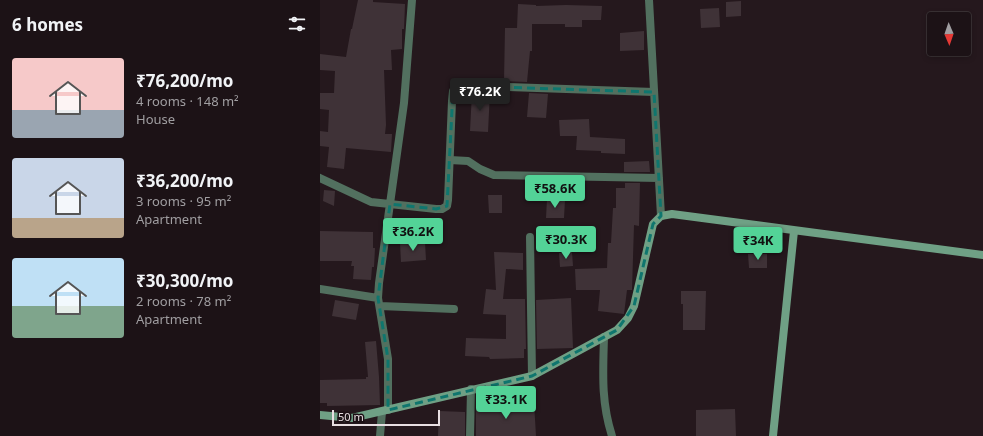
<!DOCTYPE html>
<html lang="en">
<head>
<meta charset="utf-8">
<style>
  body { margin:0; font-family:"Noto Sans",sans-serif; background:#292023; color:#f1f3f6; height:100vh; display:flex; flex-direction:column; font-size:15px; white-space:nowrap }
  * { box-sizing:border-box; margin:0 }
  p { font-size:13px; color:#a09ea1 }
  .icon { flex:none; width:22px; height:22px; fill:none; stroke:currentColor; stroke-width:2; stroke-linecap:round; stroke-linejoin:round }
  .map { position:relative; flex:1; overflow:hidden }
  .details { display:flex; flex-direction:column; background:#1c1216; width:320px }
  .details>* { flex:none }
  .needle { width:26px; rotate:178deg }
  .fabs { position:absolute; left:607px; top:12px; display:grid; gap:8px }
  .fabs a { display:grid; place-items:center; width:44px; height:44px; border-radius:4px; background:#1c1216; box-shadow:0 2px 6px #0003,0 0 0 1px #3a3235; font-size:20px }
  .scale { position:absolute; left:12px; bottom:10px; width:108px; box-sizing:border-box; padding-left:4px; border:2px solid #e8dfe2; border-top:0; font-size:11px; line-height:14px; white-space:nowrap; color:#e8dfe2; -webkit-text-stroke:3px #1b0f14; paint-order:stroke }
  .price { position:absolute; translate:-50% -34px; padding:0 9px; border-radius:4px; background:#53d397; color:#111; font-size:13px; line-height:26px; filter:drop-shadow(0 1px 2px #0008) }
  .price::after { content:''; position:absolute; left:50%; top:24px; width:12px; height:9px; margin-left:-6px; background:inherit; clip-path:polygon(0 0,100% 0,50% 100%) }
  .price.active { background:#222; color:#fff }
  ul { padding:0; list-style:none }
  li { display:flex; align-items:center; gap:12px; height:100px; padding:0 12px }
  li span { display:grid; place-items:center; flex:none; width:112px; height:80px; border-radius:4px; color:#555 }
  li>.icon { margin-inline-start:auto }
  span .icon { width:48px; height:48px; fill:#fffc; stroke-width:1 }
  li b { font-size:17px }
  h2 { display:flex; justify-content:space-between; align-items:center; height:48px; padding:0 12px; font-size:17px }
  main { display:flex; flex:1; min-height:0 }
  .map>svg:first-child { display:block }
</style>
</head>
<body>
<main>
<section class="details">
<h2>6 homes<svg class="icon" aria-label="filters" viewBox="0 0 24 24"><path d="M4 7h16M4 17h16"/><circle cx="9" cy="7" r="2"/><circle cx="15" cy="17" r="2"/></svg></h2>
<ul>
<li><span style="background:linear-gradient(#f6c9c9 65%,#9aa5b1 0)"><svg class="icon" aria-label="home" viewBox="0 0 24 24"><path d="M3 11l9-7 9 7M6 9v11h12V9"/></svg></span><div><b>₹76,200/mo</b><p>4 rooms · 148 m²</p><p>House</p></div></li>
<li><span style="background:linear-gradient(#c9d6e8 75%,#b9a48a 0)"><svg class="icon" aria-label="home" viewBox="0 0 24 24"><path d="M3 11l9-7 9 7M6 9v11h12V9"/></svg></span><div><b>₹36,200/mo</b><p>3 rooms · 95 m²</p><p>Apartment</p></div></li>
<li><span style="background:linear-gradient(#bfe0f5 60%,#7fa58c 0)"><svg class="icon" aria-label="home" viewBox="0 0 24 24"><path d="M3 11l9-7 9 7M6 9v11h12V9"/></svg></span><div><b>₹30,300/mo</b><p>2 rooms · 78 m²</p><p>Apartment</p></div></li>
</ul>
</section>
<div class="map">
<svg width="663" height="436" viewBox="0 0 663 436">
  <rect width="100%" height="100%" fill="#25181d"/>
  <!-- building -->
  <path fill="#3f3237" d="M 38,0 L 53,0 L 53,2 L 85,4 L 84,29 L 82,29 L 82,49 L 71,50 L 72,70 L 64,70 L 66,125 L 65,134 L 72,134 L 71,152 L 26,148 L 24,169 L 7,167 L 9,147 L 0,146 L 0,131 L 8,132 L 9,110 L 0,109 L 0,93 L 14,93 L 15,71 L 0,70 L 0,54 L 26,57 L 31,29 L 32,29 Z
    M 421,1 L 421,16 L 406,17 L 406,2 Z
    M 198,4 L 216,5 L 216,6 L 246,5 L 282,6 L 281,20 L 262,20 L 262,27 L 245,27 L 245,24 L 212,24 L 212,51 L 210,51 L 207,82 L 184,81 L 185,28 L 197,28 Z
    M 399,8 L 400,27 L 381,28 L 380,9 Z
    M 324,31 L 324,50 L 300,51 L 300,33 Z
    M 152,92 L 170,92 L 168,132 L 150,131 Z
    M 209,93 L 228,94 L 226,118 L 207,117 Z
    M 269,119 L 270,137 L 305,139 L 305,154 L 281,153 L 281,151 L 256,150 L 257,136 L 240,136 L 239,120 Z
    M 329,161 L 330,172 L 304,172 L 304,162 Z
    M 305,183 L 320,183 L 319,226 L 314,225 L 312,290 L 307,290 L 304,314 L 278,311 L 280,290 L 256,290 L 255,269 L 287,268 L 288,243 L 291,243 L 293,208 L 296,208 L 296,188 L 305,188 Z
    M 4,190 L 15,191 L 14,206 L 3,201 Z
    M 168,195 L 182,195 L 182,213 L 169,213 Z
    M 227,199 L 245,200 L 244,218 L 226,218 Z
    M 0,231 L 53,232 L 53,248 L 55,248 L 54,267 L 52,267 L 51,280 L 33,279 L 34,266 L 31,266 L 32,261 L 0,261 Z
    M 105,242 L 106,260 L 81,262 L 80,243 Z
    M 174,252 L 203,253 L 203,270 L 186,269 L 183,299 L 205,299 L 205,300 L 206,349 L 204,349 L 204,358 L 170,359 L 169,357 L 145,356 L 146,338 L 186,339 L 186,315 L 163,314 L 166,289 L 176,290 Z
    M 252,252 L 253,266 L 240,267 L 239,253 Z
    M 428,254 L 447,254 L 447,268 L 429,268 Z
    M 361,291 L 386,291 L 385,330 L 363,330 L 363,304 L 361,304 Z
    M 251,298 L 253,348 L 217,349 L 216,300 Z
    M 15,300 L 39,304 L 36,320 L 12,316 Z
    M 56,341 L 59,377 L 60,405 L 7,406 L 7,403 L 0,403 L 0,380 L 46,379 L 46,377 L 48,377 L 45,342 Z
    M 214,402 L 216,436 L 156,436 L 156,406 Z
    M 415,409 L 416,436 L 376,436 L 376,410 Z
    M 119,411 L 145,412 L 145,436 L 118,436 Z"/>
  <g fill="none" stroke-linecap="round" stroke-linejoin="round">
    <!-- street -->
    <path stroke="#52705f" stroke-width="8" d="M 329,0 L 341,216
      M 130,160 L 148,161 L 160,169 L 174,175 L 339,178
      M 0,178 L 51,202 L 116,209 L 122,209 L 127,206 L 128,200 L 132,101 L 133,91 L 135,87 L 142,86 L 161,86 L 334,92
      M 210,237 L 212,376
      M 0,289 L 58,298
      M 60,306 L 134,309
      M 284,337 C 283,373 281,402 292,436
      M 68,410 L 68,359 L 58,298 L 59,283 L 84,103 L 92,0
      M 60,436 L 62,412
      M 150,436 L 151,389"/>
    <!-- secondary -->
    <path stroke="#6fa085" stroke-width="8" d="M 0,415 L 32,418 L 212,376 L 297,330 L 308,318 L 314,306 L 333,224 L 341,216 L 352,214 L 663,255
      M 453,436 L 474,231"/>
  </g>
  <!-- marked area -->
  <path fill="none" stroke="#0f766e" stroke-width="3" stroke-dasharray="8 5" stroke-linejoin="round" d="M 142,86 L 334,92 L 341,216 L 333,224 L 314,306 L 297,330 L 212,376 L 68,410 L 68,359 L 58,298 L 70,204 L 116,209 L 127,206 L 133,91 Z"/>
</svg>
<div class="fabs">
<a><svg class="needle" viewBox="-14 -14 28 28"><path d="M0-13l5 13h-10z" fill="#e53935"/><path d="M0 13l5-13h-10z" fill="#a09ea1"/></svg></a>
</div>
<div class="scale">50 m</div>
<b class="price active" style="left:160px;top:112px">₹76.2K</b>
<b class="price" style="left:235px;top:209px">₹58.6K</b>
<b class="price" style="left:93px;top:252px">₹36.2K</b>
<b class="price" style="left:246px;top:260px">₹30.3K</b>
<b class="price" style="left:438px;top:261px">₹34K</b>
<b class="price" style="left:186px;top:420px">₹33.1K</b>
</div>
</main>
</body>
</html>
